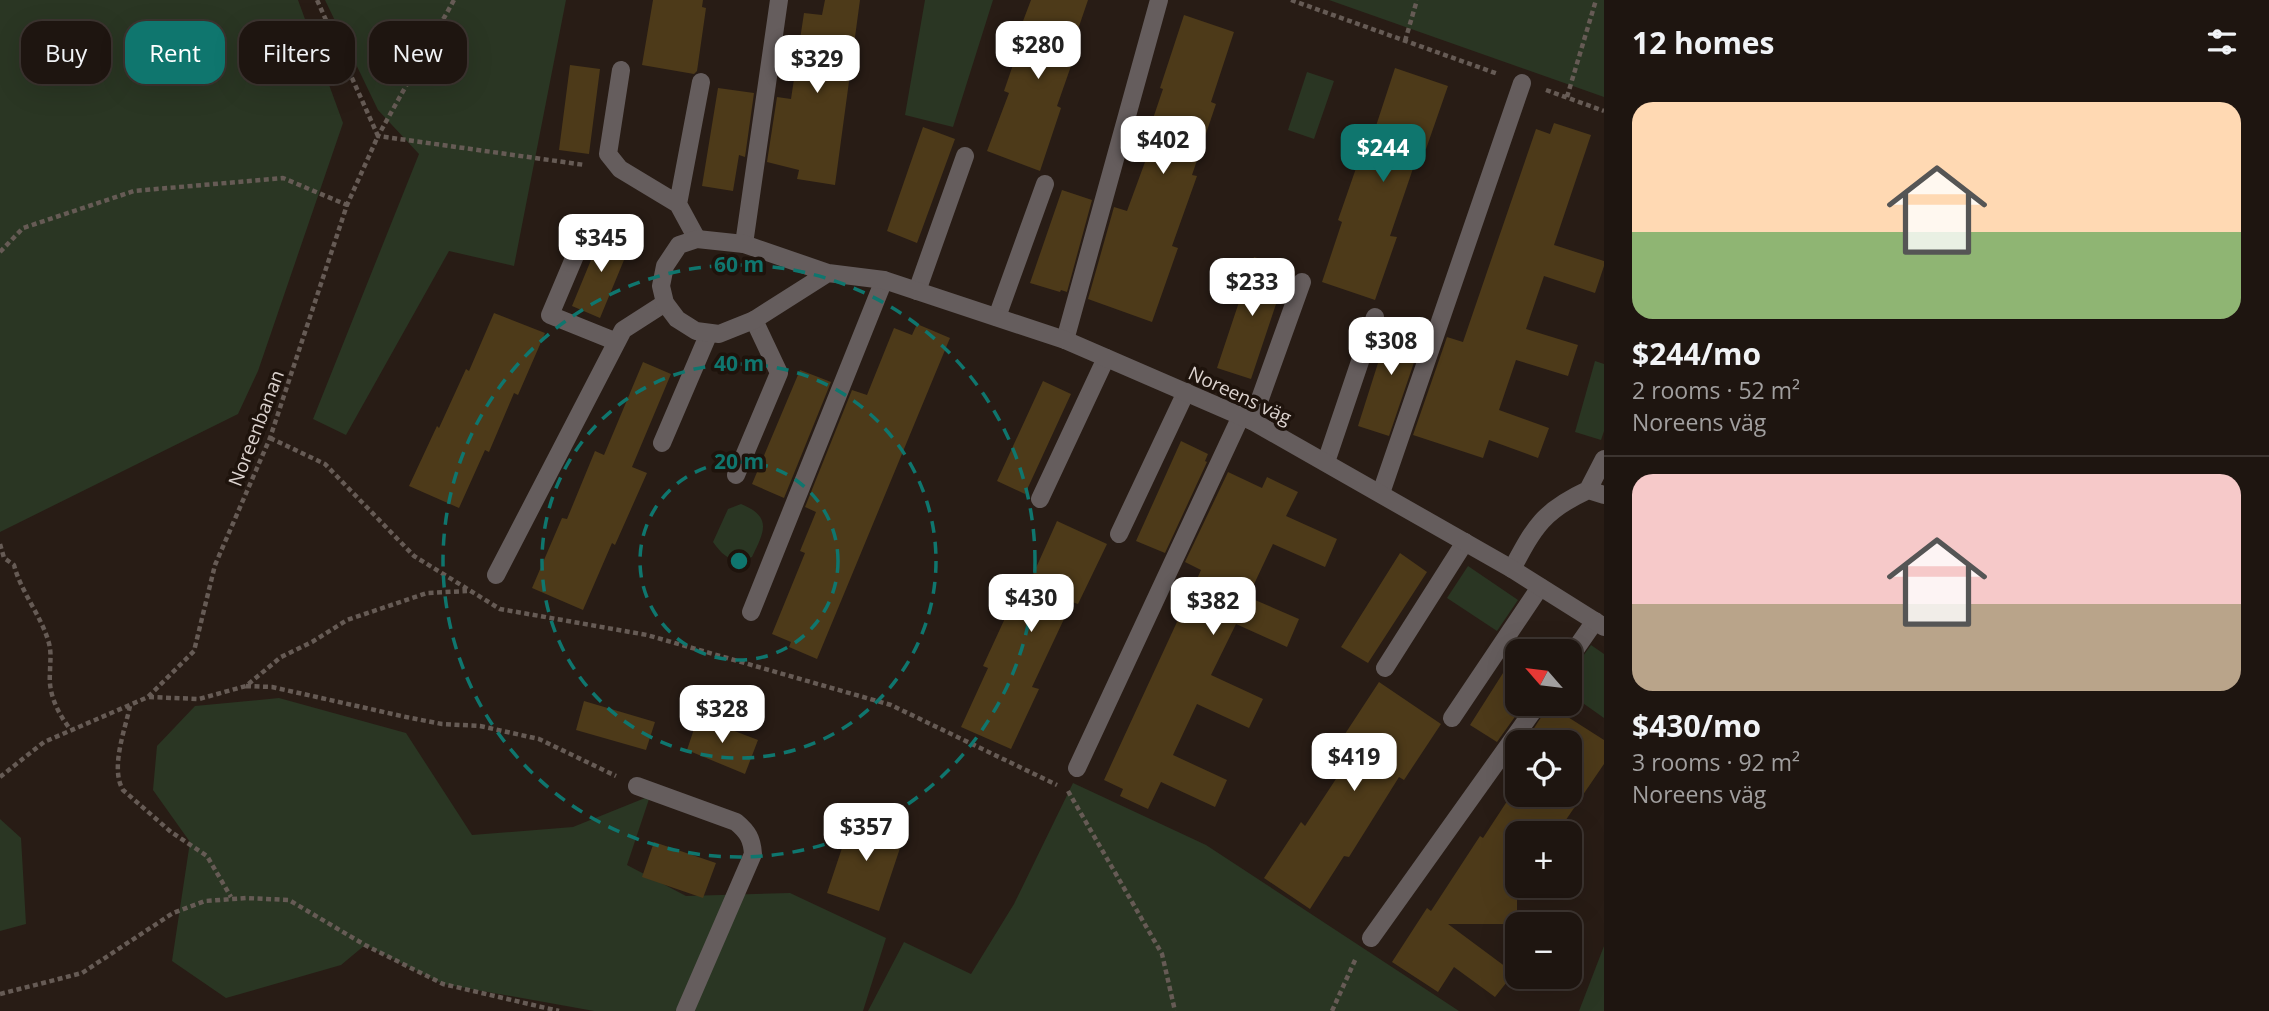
<!DOCTYPE html>
<html lang="en">
<head>
<meta charset="utf-8">
<style>
  body { margin:0; font-family:"Open Sans",sans-serif; background:#261e19; color:#f1f3f6; height:100vh; display:flex; flex-direction:column; font-size:26px; white-space:nowrap }
  * { box-sizing:border-box; margin:0 }
  p { font-size:23px; color:#a19f9f }
  .icon { flex:none; width:38px; height:38px; fill:none; stroke:currentColor; stroke-width:2; stroke-linecap:round; stroke-linejoin:round }
  .map { position:relative; flex:1; overflow:hidden }
  .drawer { display:flex; flex-direction:column; background:#1e1510; width:665px }
  .drawer>* { flex:none }
  .hud { position:absolute; left:21px; top:21px; width:665px; height:63px; display:flex; gap:14px }
  .needle { width:46px; rotate:298deg }
  .tools { position:absolute; left:1505px; top:639px; display:grid; gap:14px }
  .tools a { display:grid; place-items:center; width:77px; height:77px; border-radius:14px; background:#1e1510; box-shadow:0 7px 28px #0002,0 0 0 2px #3c3430; font-size:35px }
  .price { position:absolute; translate:-50% -60px; padding:0 16px; border-radius:14px; background:#fff; color:#222; font-size:23px; line-height:46px; filter:drop-shadow(0 2px 4px #0008) }
  .price::after { content:''; position:absolute; left:50%; top:42px; width:21px; height:16px; margin-left:-10px; background:inherit; clip-path:polygon(0 0,100% 0,50% 100%) }
  .price.active { background:#0f766e; color:#fff }
  ul { padding:0; list-style:none }
  li { display:grid; align-content:center; gap:14px; height:371px; padding:0 28px }
  li+li { border-top:2px solid #3c3430 }
  li span { display:grid; place-items:center; height:217px; border-radius:21px; color:#555 }
  li>.icon { margin-inline-start:auto }
  span .icon { width:126px; height:126px; fill:#fffc; stroke-width:1 }
  li b { font-size:30px }
  h2 { display:flex; justify-content:space-between; align-items:center; height:84px; padding:0 28px; font-size:30px }
  .tag { padding:0 24px; border-radius:21px; background:#1e1510; box-shadow:0 7px 28px #0002,0 0 0 2px #3c3430; font-size:24px; line-height:63px }
  .tag.active { background:#0f766e; color:#fff }
  main { display:flex; flex:1; min-height:0 }
  .map>svg:first-child { display:block }
</style>
</head>
<body>
<main>
<div class="map">
<svg width="1604" height="1011" viewBox="0 0 1604 1011">
  <rect width="100%" height="100%" fill="#281c15"/>
  <!-- green -->
  <path fill="#2a3623" d="M 0,0 L 298,0 L 343,123 L 258,371 L 238,414 L 0,532 Z
    M 325,0 L 566,0 L 514,266 L 449,251 L 346,435 L 313,419 L 419,154 L 378,110 Z
    M 925,0 L 993,0 L 953,127 L 905,115 Z
    M 1329,0 L 1604,0 L 1604,97 Z
    M 1307,72 L 1334,81 L 1314,139 L 1288,130 Z
    M 1595,361 L 1604,364 L 1604,431 L 1601,440 L 1575,432 Z
    M 741,504 C 773,517 764,532 752,557 C 733,563 725,559 713,542 L 728,509 Z
    M 1468,566 L 1518,600 L 1497,631 L 1447,598 Z
    M 1591,645 L 1604,654 L 1604,718 L 1570,694 L 1570,674 Z
    M 279,698 L 406,733 L 472,835 L 573,827 L 650,796 L 627,865 L 686,896 L 790,893 L 886,938 L 863,1011 L 594,1011 L 443,984 L 365,945 L 341,965 L 226,998 L 172,961 L 190,842 L 153,790 L 157,746 L 195,706 Z
    M 1073,783 L 1206,845 L 1459,1011 L 868,1011 L 904,942 L 971,974 L 1014,904 Z
    M 0,819 L 21,838 L 26,924 L 0,931 Z
    M 1604,946 L 1604,1011 L 1579,1011 Z"/>
  <!-- building -->
  <path fill="#4d3a19" d="M 653,0 L 703,0 L 702,7 L 706,8 L 697,71 L 694,74 L 642,65 Z
    M 825,0 L 860,0 L 835,185 L 797,179 L 799,170 L 767,162 L 777,97 L 791,99 L 804,13 L 822,15 Z
    M 1031,0 L 1088,0 L 1073,44 L 1078,46 L 1057,106 L 1061,108 L 1040,171 L 987,151 L 1009,93 L 1004,91 L 1025,30 L 1020,29 Z
    M 1184,15 L 1234,32 L 1211,102 L 1216,104 L 1192,175 L 1197,176 L 1172,246 L 1178,248 L 1152,322 L 1088,299 L 1114,207 L 1127,211 L 1145,162 L 1139,160 L 1163,89 L 1160,88 Z
    M 570,65 L 600,69 L 589,154 L 559,150 Z
    M 1395,68 L 1448,86 L 1426,149 L 1420,148 L 1390,236 L 1397,237 L 1375,300 L 1322,282 L 1342,222 L 1338,220 L 1370,128 L 1375,129 Z
    M 718,88 L 754,93 L 745,157 L 739,155 L 733,191 L 702,186 Z
    M 1554,123 L 1591,135 L 1554,245 L 1604,261 L 1604,266 L 1595,293 L 1544,276 L 1526,329 L 1578,345 L 1568,376 L 1516,360 L 1499,410 L 1549,428 L 1538,458 L 1489,440 L 1483,458 L 1413,435 L 1447,337 L 1463,342 L 1536,129 L 1550,134 Z
    M 923,127 L 955,139 L 917,243 L 887,231 Z
    M 1062,190 L 1092,200 L 1067,292 L 1061,290 L 1060,292 L 1030,283 Z
    M 603,231 L 631,243 L 600,318 L 572,306 Z
    M 1254,257 L 1288,268 L 1251,379 L 1217,368 Z
    M 494,313 L 545,333 L 518,395 L 514,393 L 489,452 L 485,450 L 459,508 L 409,486 L 437,426 L 439,428 L 466,369 L 469,371 Z
    M 1392,319 L 1425,330 L 1389,436 L 1358,426 Z
    M 917,324 L 950,338 L 817,659 L 789,647 L 791,642 L 772,634 L 805,553 L 800,551 L 816,512 L 805,507 L 852,390 L 867,395 L 894,328 L 912,335 Z
    M 643,362 L 671,374 L 632,467 L 647,473 L 615,545 L 612,543 L 583,610 L 532,588 L 562,518 L 567,519 L 595,451 L 604,455 Z
    M 800,370 L 831,382 L 784,498 L 752,484 Z
    M 1043,381 L 1071,394 L 1025,494 L 997,481 Z
    M 1181,441 L 1208,454 L 1205,461 L 1207,462 L 1165,553 L 1136,541 Z
    M 1228,472 L 1262,488 L 1267,477 L 1298,492 L 1286,516 L 1337,539 L 1325,567 L 1273,544 L 1248,597 L 1299,619 L 1287,647 L 1236,624 L 1211,675 L 1263,699 L 1249,728 L 1197,704 L 1173,755 L 1227,780 L 1215,807 L 1161,782 L 1148,809 L 1120,796 L 1123,789 L 1104,780 L 1201,570 L 1185,562 Z
    M 1057,521 L 1107,544 L 1078,604 L 1072,602 L 1032,687 L 1039,689 L 1011,749 L 961,727 L 988,668 L 983,666 L 1024,577 L 1031,579 Z
    M 1400,553 L 1427,572 L 1368,663 L 1341,647 Z
    M 1517,651 L 1517,704 L 1524,704 L 1497,742 L 1470,725 Z
    M 1379,682 L 1441,724 L 1404,780 L 1399,777 L 1349,857 L 1344,856 L 1310,909 L 1264,878 L 1301,822 L 1305,826 L 1357,747 L 1343,737 Z
    M 584,701 L 655,722 L 646,750 L 576,730 Z
    M 1549,705 L 1604,740 L 1604,764 L 1557,833 L 1517,833 L 1517,924 L 1448,924 L 1514,973 L 1495,997 L 1454,967 L 1438,992 L 1392,962 L 1427,908 L 1431,911 L 1480,836 L 1483,838 L 1517,786 L 1517,794 L 1570,794 L 1570,742 L 1525,742 Z
    M 698,717 L 758,740 L 745,774 L 687,750 Z
    M 853,815 L 905,833 L 879,911 L 827,893 Z
    M 654,842 L 716,863 L 703,898 L 642,877 Z"/>
  <g fill="none" stroke-linecap="round" stroke-linejoin="round">
    <!-- path -->
    <path stroke="#665b55" stroke-width="4.5" stroke-dasharray="5 3.5" stroke-linecap="butt" d="M 454,0 L 378,136 L 585,165
      M 1291,0 L 1498,74
      M 1405,41 L 1417,0
      M 1546,90 L 1604,111
      M 1567,97 L 1596,0
      M 0,252 L 23,228 L 134,191 L 283,178 L 347,205
      M 270,438 L 325,464 L 414,556 L 500,609 L 647,635 L 891,705 L 1057,785
      M 0,544 L 4,558 L 14,565 C 21,592 40,614 48,640 C 52,652 50,661 50,673 C 48,694 58,713 70,729
      M 246,686 L 272,687 L 406,717 L 442,724 L 480,726 L 539,739 L 616,776
      M 149,697 L 199,699 L 246,686 L 281,657 L 312,642 L 347,620 L 427,593 L 467,591
      M 130,706 C 125,730 110,768 123,790 L 171,832 L 207,856 L 231,897
      M 0,777 L 44,742 L 148,697 L 194,651 L 215,565 L 270,438 L 347,205 L 378,136 L 317,0
      M 1068,791 L 1162,954 L 1175,1011
      M 0,994 L 82,973 L 173,913 L 205,901 L 246,898 L 289,900 L 365,945 L 443,984 L 559,1011
      M 1332,1011 L 1356,958"/>
    <!-- service -->
    <path stroke="#655d5d" stroke-width="18" d="M 621,70 L 608,154 L 620,169 L 678,204
      M 583,237 L 550,315 L 617,342
      M 697,239 L 678,204 L 701,82
      M 744,244 L 779,0
      M 917,291 L 965,156
      M 997,317 L 1045,184
      M 1065,340 L 1159,0
      M 1252,421 L 1302,282
      M 662,443 L 709,333
      M 1326,462 L 1375,317
      M 736,475 L 779,373 L 754,320
      M 1588,490 L 1604,459
      M 1381,493 L 1522,83
      M 1040,499 L 1106,358
      M 1119,534 L 1186,392
      M 1512,569 C 1535,526 1543,511 1588,490 L 1604,495
      M 496,575 L 623,330 L 665,303
      M 751,612 L 884,280
      M 1570,657 L 1595,621
      M 1385,668 L 1465,542
      M 1452,718 L 1540,587
      M 1077,768 L 1241,416
      M 637,786 L 736,822 C 748,832 752,839 753,854 L 685,1011
      M 1371,938 L 1538,704"/>
    <!-- minor -->
    <path stroke="#655d5d" stroke-width="18" d="M 828,273 L 754,320 L 719,334 L 696,331 L 677,319 L 665,303 L 661,286 L 665,266 L 679,245 L 697,239 L 744,244 L 828,273 L 884,280 L 1065,340 L 1252,421 L 1512,569 L 1604,627"/>
  </g>
  <!-- distance rings -->
  <g fill="none" stroke="#0f766e" stroke-width="3.5" stroke-dasharray="12 9">
    <circle cx="739" cy="561" r="99"/>
    <circle cx="739" cy="561" r="197"/>
    <circle cx="739" cy="561" r="296"/>
  </g>
  <g text-anchor="middle" dominant-baseline="central" stroke-width="7" stroke-linejoin="round" paint-order="stroke">
    <!-- street labels -->
    <g font-size="19" fill="#dcd3cf" stroke="#1e130c">
      <text transform="translate(1240 395) rotate(25)">Noreens väg</text>
      <text transform="translate(256 428) rotate(-69)">Noreenbanan</text>
    </g>
  </g>
  <circle cx="739" cy="561" r="10" fill="#0f766e" stroke="#1e130c" stroke-width="3.5"/>
  <g font-size="21" text-anchor="middle" font-weight="bold" fill="#0f766e" stroke="#1e130c" stroke-width="7" stroke-linejoin="round" paint-order="stroke">
    <text x="739" y="272">60 m</text>
    <text x="739" y="371">40 m</text>
    <text x="739" y="469">20 m</text>
  </g>
</svg>
<div class="tools">
<a><svg class="needle" viewBox="-14 -14 28 28"><path d="M0-13l5 13h-10z" fill="#e53935"/><path d="M0 13l5-13h-10z" fill="#a19f9f"/></svg></a>
<a><svg class="icon" aria-label="locate" viewBox="0 0 24 24"><circle cx="12" cy="12" r="6"/><path d="M12 2v4M12 18v4M2 12h4M18 12h4"/></svg></a>
<a>+</a>
<a>−</a>
</div>
<b class="price" style="left:1038px;top:81px">$280</b>
<b class="price" style="left:817px;top:95px">$329</b>
<b class="price" style="left:1163px;top:176px">$402</b>
<b class="price active" style="left:1383px;top:184px">$244</b>
<b class="price" style="left:601px;top:274px">$345</b>
<b class="price" style="left:1252px;top:318px">$233</b>
<b class="price" style="left:1391px;top:377px">$308</b>
<b class="price" style="left:1031px;top:634px">$430</b>
<b class="price" style="left:1213px;top:637px">$382</b>
<b class="price" style="left:722px;top:745px">$328</b>
<b class="price" style="left:1354px;top:793px">$419</b>
<b class="price" style="left:866px;top:863px">$357</b>
<div class="hud">
<a class="tag">Buy</a>
<a class="tag active">Rent</a>
<a class="tag">Filters</a>
<a class="tag">New</a>
</div>
</div>
<section class="drawer">
<h2>12 homes<svg class="icon" aria-label="filters" viewBox="0 0 24 24"><path d="M4 7h16M4 17h16"/><circle cx="9" cy="7" r="2"/><circle cx="15" cy="17" r="2"/></svg></h2>
<ul>
<li><span style="background:linear-gradient(#ffd9b3 60%,#8fb573 0)"><svg class="icon" aria-label="home" viewBox="0 0 24 24"><path d="M3 11l9-7 9 7M6 9v11h12V9"/></svg></span><div><b>$244/mo</b><p>2 rooms · 52 m²</p><p>Noreens väg</p></div></li>
<li><span style="background:linear-gradient(#f6c9c9 60%,#b9a48a 0)"><svg class="icon" aria-label="home" viewBox="0 0 24 24"><path d="M3 11l9-7 9 7M6 9v11h12V9"/></svg></span><div><b>$430/mo</b><p>3 rooms · 92 m²</p><p>Noreens väg</p></div></li>
</ul>
</section>
</main>
</body>
</html>
